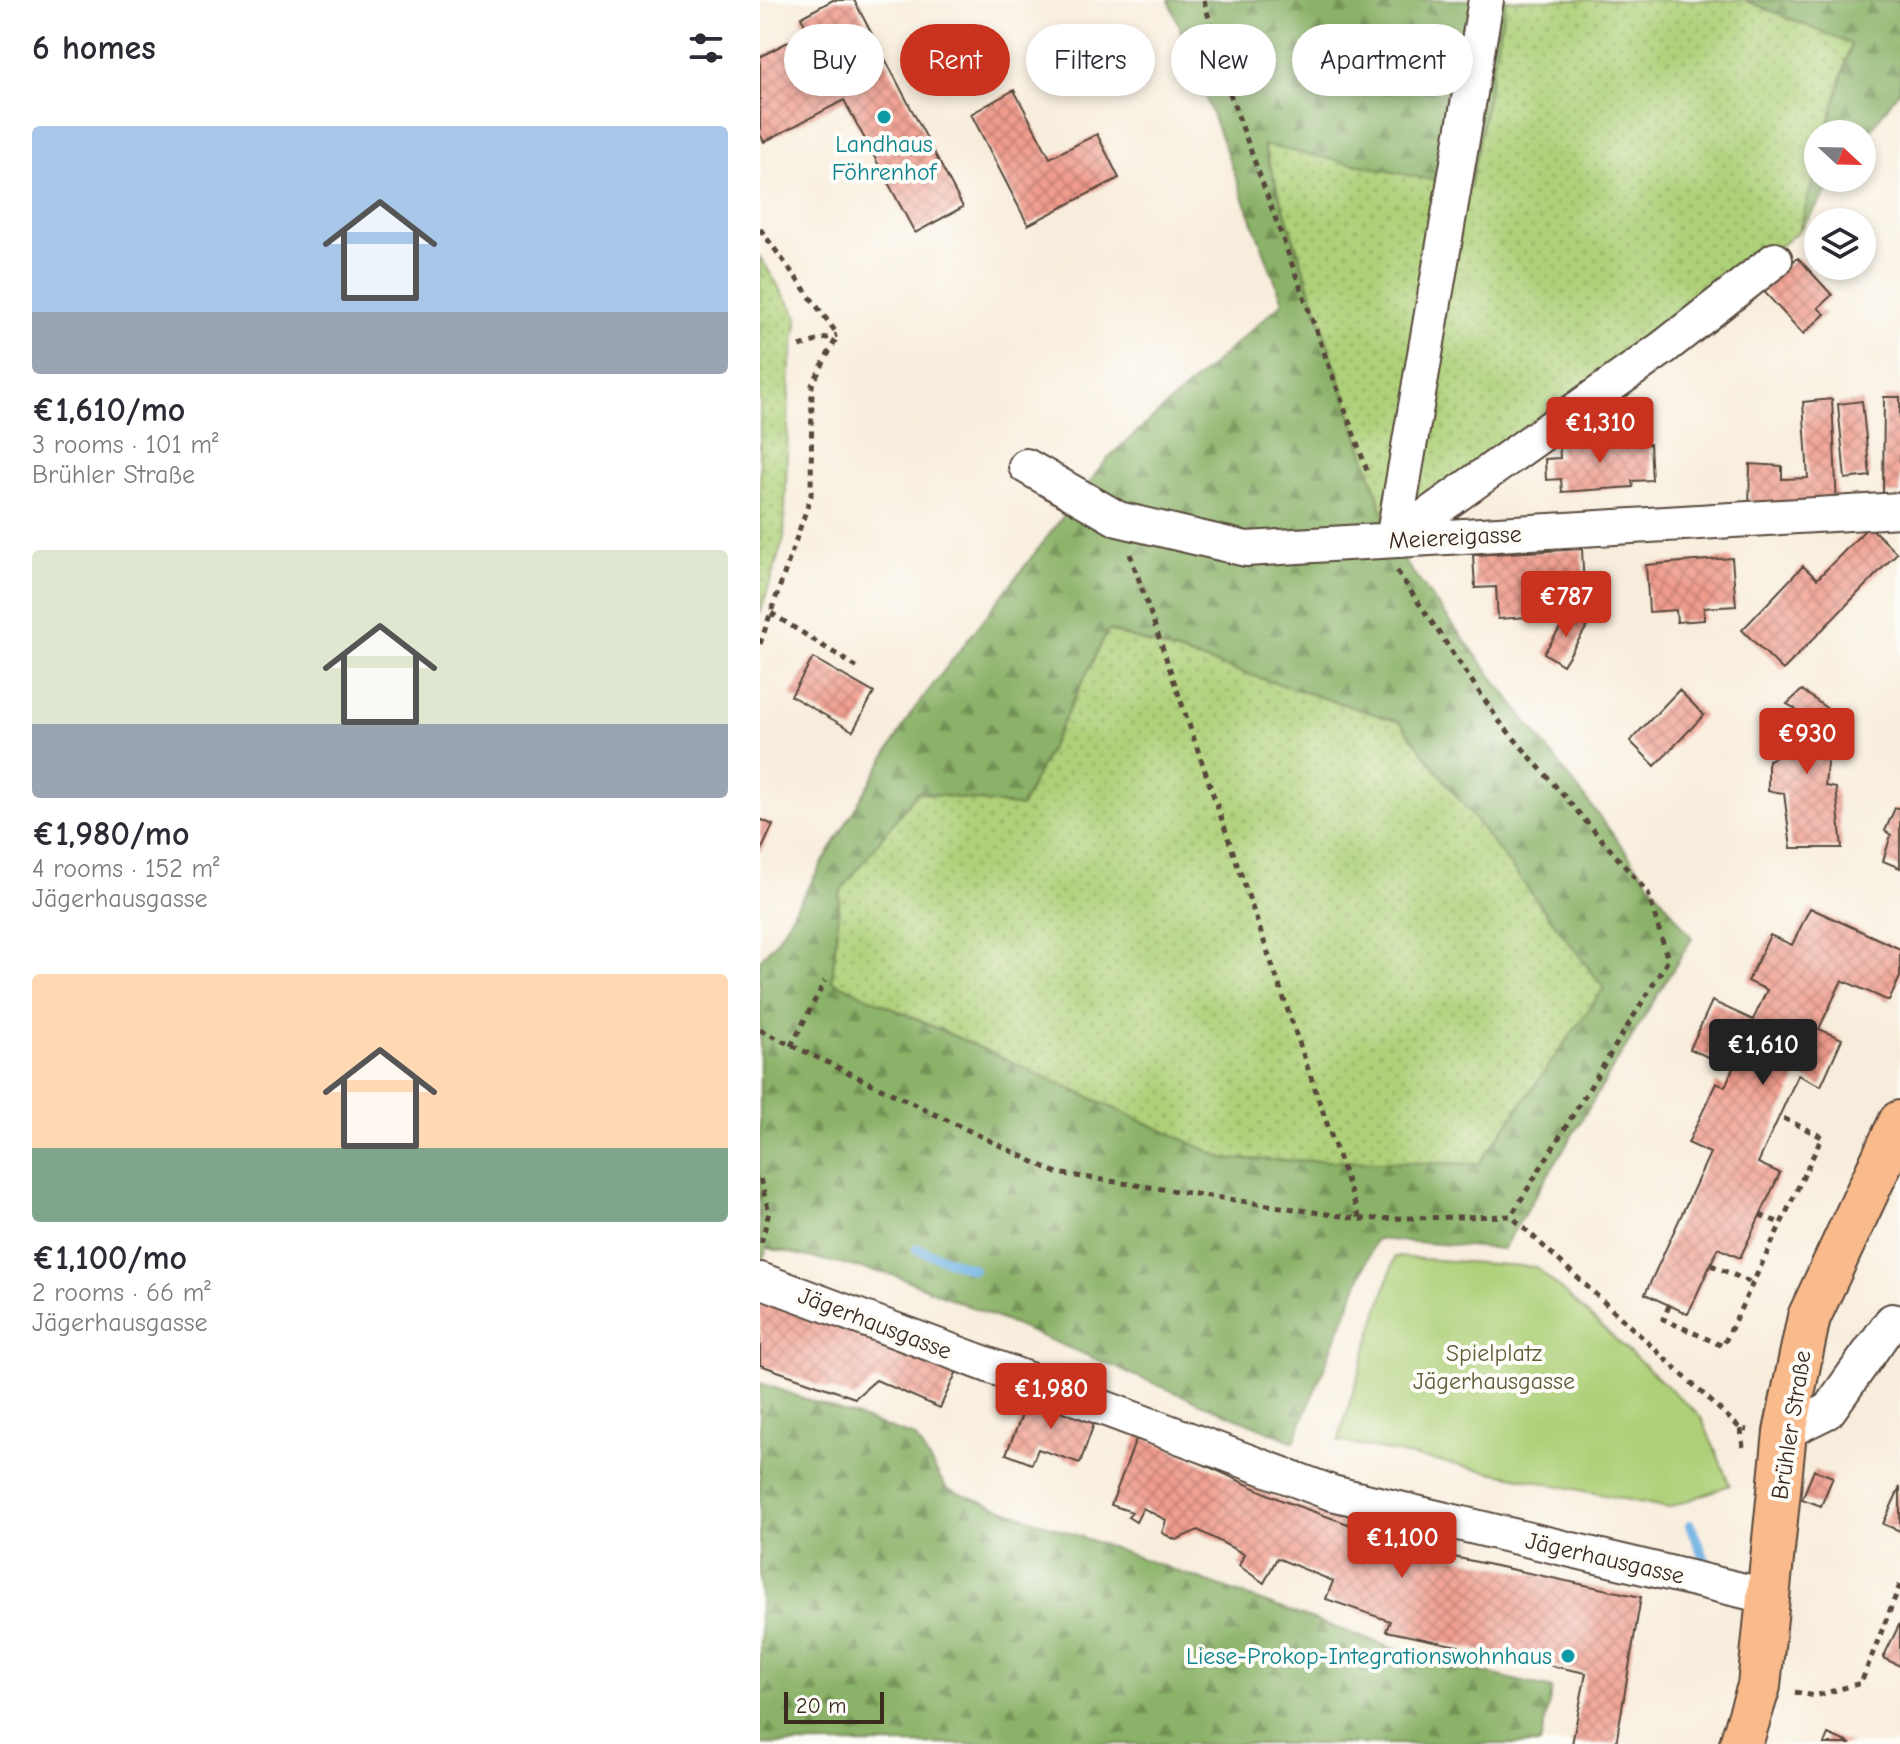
<!DOCTYPE html>
<html lang="en">
<head>
<meta charset="utf-8">
<style>
  body { margin:0; font-family:"Comic Neue",sans-serif; background:#f7f7f7; color:#2b2b33; height:100vh; display:flex; flex-direction:column; font-size:30px; white-space:nowrap }
  * { box-sizing:border-box; margin:0 }
  p { font-size:26px; color:#7c7c81 }
  .icon { flex:none; width:44px; height:44px; fill:none; stroke:currentColor; stroke-width:2; stroke-linecap:round; stroke-linejoin:round }
  .map { position:relative; flex:1; overflow:hidden }
  .details { display:flex; flex-direction:column; background:#fff; width:760px }
  .details>* { flex:none }
  .hud { position:absolute; left:24px; top:24px; width:760px; height:72px; display:flex; gap:16px }
  .needle { width:52px; rotate:112deg }
  .tools { position:absolute; left:1044px; top:120px; display:grid; gap:16px }
  .tools a { display:grid; place-items:center; width:72px; height:72px; border-radius:50%; background:#fff; box-shadow:0 4px 12px #0003; font-size:40px }
  .scale { position:absolute; left:24px; bottom:20px; width:100px; box-sizing:border-box; padding-left:8px; border:4px solid #3b2a1e; border-top:0; font-size:22px; line-height:28px; white-space:nowrap; color:#3b2a1e; -webkit-text-stroke:6px #fdfcf7; paint-order:stroke }
  .price { position:absolute; translate:-50% -68px; padding:0 18px; border-radius:8px; background:#c8321e; color:#fff; font-size:26px; line-height:52px; filter:drop-shadow(0 2px 4px #0008) }
  .price::after { content:''; position:absolute; left:50%; top:48px; width:24px; height:18px; margin-left:-12px; background:inherit; clip-path:polygon(0 0,100% 0,50% 100%) }
  .price.on { background:#222; color:#fff }
  ul { padding:0; list-style:none }
  li { display:grid; align-content:center; gap:16px; height:424px; padding:0 32px }
  li span { display:grid; place-items:center; height:248px; border-radius:8px; color:#555 }
  li>.icon { margin-inline-start:auto }
  span .icon { width:144px; height:144px; fill:#fffc; stroke-width:1 }
  li b { font-size:34px }
  h2 { display:flex; justify-content:space-between; align-items:center; height:96px; padding:0 32px; font-size:34px }
  .pill { padding:0 28px; border-radius:36px; background:#fff; box-shadow:0 4px 12px #0003; font-size:28px; line-height:72px }
  .pill.on { background:#c8321e; color:#fff }
  main { display:flex; flex:1; min-height:0 }
  .map>svg:first-child { display:block }
</style>
</head>
<body>
<main>
<section class="details">
<h2>6 homes<svg class="icon" aria-label="filters" viewBox="0 0 24 24"><path d="M4 7h16M4 17h16"/><circle cx="9" cy="7" r="2"/><circle cx="15" cy="17" r="2"/></svg></h2>
<ul>
<li><span style="background:linear-gradient(#a9c7e8 75%,#9aa5b1 0)"><svg class="icon" aria-label="home" viewBox="0 0 24 24"><path d="M3 11l9-7 9 7M6 9v11h12V9"/></svg></span><div><b>€1,610/mo</b><p>3 rooms · 101 m²</p><p>Brühler Straße</p></div></li>
<li><span style="background:linear-gradient(#dfe7d0 70%,#9aa5b1 0)"><svg class="icon" aria-label="home" viewBox="0 0 24 24"><path d="M3 11l9-7 9 7M6 9v11h12V9"/></svg></span><div><b>€1,980/mo</b><p>4 rooms · 152 m²</p><p>Jägerhausgasse</p></div></li>
<li><span style="background:linear-gradient(#ffd9b3 70%,#7fa58c 0)"><svg class="icon" aria-label="home" viewBox="0 0 24 24"><path d="M3 11l9-7 9 7M6 9v11h12V9"/></svg></span><div><b>€1,100/mo</b><p>2 rooms · 66 m²</p><p>Jägerhausgasse</p></div></li>
</ul>
</section>
<div class="map">
<svg width="1140" height="1744" viewBox="0 0 1140 1744">
  <defs>
    <pattern id="grass-dots" width="8" height="8" patternUnits="userSpaceOnUse" patternTransform="scale(2)"><rect width="8" height="8" fill="#aed078"/><path d="M2 2h.1M6 6h.1" fill="none" stroke="#8fa962" stroke-width="1.8" stroke-linecap="round"/></pattern>
    <pattern id="forest-firs" width="22" height="20" patternUnits="userSpaceOnUse" patternTransform="scale(2)"><rect width="22" height="20" fill="#8ab268"/><path d="M5 1l3.5 6h-7zM16 11l3.5 6h-7z" fill="#729155"/></pattern>
    <pattern id="building-cross-hatch" width="8" height="8" patternUnits="userSpaceOnUse" patternTransform="scale(2)"><rect width="8" height="8" fill="#f09c8d"/><path d="M0 0l8 8M0 8l8-8" fill="none" stroke="#c47f73"/></pattern>
  </defs>
  <rect width="100%" height="100%" fill="#fdfcf7"/>
  <filter id="ink" filterUnits="userSpaceOnUse"><feTurbulence type="fractalNoise" baseFrequency=".0125" numOctaves="2"/><feDisplacementMap in="SourceGraphic" scale="16" xChannelSelector="R" yChannelSelector="G"/><feConvolveMatrix kernelMatrix="1 2 1 2 8 2 1 2 1" color-interpolation-filters="sRGB"/></filter>
  <filter id="wash" filterUnits="userSpaceOnUse"><feTurbulence type="fractalNoise" baseFrequency=".006" numOctaves="4" result="noise"/><feDisplacementMap in="SourceGraphic" scale="32" xChannelSelector="R" yChannelSelector="G"/><feGaussianBlur stdDeviation="1.8" result="paint"/><feColorMatrix in="noise" values="0 0 0 0 0 0 0 0 0 0 0 0 0 0 0 0 0 1.4 0 .05"/><feComposite in="paint" operator="in"/></filter>
  <g filter="url(#wash)">
    <rect width="100%" height="100%" fill="#f8eddc"/>
    <!-- grass -->
    <path fill="url(#grass-dots)" stroke="#747d4b" stroke-width="2" d="M 746,0 L 985,0 L 1092,44 L 1066,134 L 1058,134 L 1058,163 L 1039,231 L 635,549 L 503,144 L 709,187 Z
      M 0,257 L 38,317 L 30,368 L 24,538 L 0,614 Z
      M 347,630 L 640,722 L 844,988 L 719,1164 L 466,1159 L 72,981 L 80,892 L 157,792 L 261,807 Z"/>
    <!-- forest -->
    <path fill="url(#forest-firs)" stroke="#626e43" stroke-width="2" fill-rule="evenodd" d="M 409,0 L 746,0 L 710,188 L 503,145 L 635,549 L 932,938 L 743,1249 L 616,1239 L 534,1442 L 137,1276 L 7,1248 L 0,1266 L 0,960 L 17,940 L 152,712 L 349,457 L 523,302 ZM 348,630 L 640,722 L 844,988 L 719,1164 L 466,1159 L 72,981 L 80,892 L 157,792 L 261,807 Z
      M 985,0 L 1140,0 L 1140,89 L 1102,142 L 1102,134 L 1066,134 L 1091,44 Z
      M 1058,163 L 1058,178 L 1077,178 L 1039,231 Z
      M 0,1383 L 155,1437 L 187,1489 L 652,1655 L 792,1689 L 780,1744 L 0,1744 Z"/>
    <!-- park -->
    <path fill="#aed078" stroke="#747d4b" stroke-width="2" d="M 635,1257 L 776,1267 L 941,1417 L 970,1485 L 908,1508 L 578,1441 Z"/>
    <g fill="none" stroke-linecap="round" stroke-linejoin="round">
      <!-- stream -->
      <path stroke="#6db1e3" stroke-width="10" d="M 157,1249 L 213,1269
        M 930,1525 L 948,1567"/>
    </g>
    <g id="blocks">
      <!-- building -->
      <path fill="url(#building-cross-hatch)" d="M 73,0 L 94,0 L 203,207 L 155,233 L 84,100 L 4,142 L 0,134 L 0,57 L 48,31 L 41,17 Z
        M 254,90 L 290,158 L 337,134 L 359,178 L 268,225 L 211,114 Z
        M 1038,258 L 1072,295 L 1058,308 L 1065,314 L 1043,334 L 998,285 Z
        M 1124,397 L 1140,397 L 1140,494 L 1123,494 Z
        M 1072,399 L 1077,506 L 989,512 L 990,464 L 1022,466 L 1022,479 L 1048,478 L 1043,402 Z
        M 1102,401 L 1110,476 L 1085,479 L 1078,404 Z
        M 869,438 L 870,445 L 890,444 L 892,480 L 872,481 L 873,487 L 802,492 L 801,479 L 786,480 L 785,459 L 800,458 L 799,443 Z
        M 1109,526 L 1137,553 L 1023,670 L 982,630 L 1043,566 L 1057,579 Z
        M 822,549 L 825,611 L 790,613 L 789,583 L 766,584 L 768,617 L 738,619 L 736,587 L 715,588 L 713,555 Z
        M 972,558 L 976,606 L 944,608 L 944,620 L 917,622 L 916,610 L 889,612 L 886,565 Z
        M 810,613 L 828,625 L 803,665 L 784,653 Z
        M 53,658 L 114,693 L 93,731 L 31,696 Z
        M 919,690 L 944,715 L 895,766 L 870,741 Z
        M 1042,690 L 1081,719 L 1069,741 L 1065,786 L 1076,788 L 1082,848 L 1031,848 L 1024,793 L 1008,791 L 1008,760 L 1016,757 L 1019,727 L 1029,732 L 1036,709 L 1027,704 Z
        M 1135,808 L 1140,808 L 1140,868 L 1123,861 L 1131,835 L 1125,831 Z
        M 0,819 L 13,825 L 0,853 Z
        M 1050,908 L 1140,949 L 1140,977 L 1129,1001 L 1082,980 L 1059,1029 L 1082,1039 L 1061,1086 L 1038,1075 L 998,1163 L 1020,1173 L 980,1258 L 958,1248 L 928,1314 L 885,1294 L 950,1153 L 928,1143 L 956,1083 L 965,1087 L 973,1068 L 930,1049 L 952,1001 L 993,1020 L 1007,990 L 988,981 L 1010,935 L 1032,945 Z
        M 0,1297 L 130,1342 L 197,1371 L 180,1408 L 116,1380 L 95,1398 L 0,1365 Z
        M 271,1393 L 336,1418 L 320,1463 L 278,1449 L 272,1464 L 246,1454 Z
        M 378,1434 L 521,1500 L 619,1535 L 689,1556 L 881,1597 L 856,1744 L 812,1744 L 826,1673 L 626,1631 L 630,1621 L 566,1599 L 573,1581 L 517,1558 L 504,1583 L 479,1566 L 484,1554 L 438,1530 L 416,1540 L 402,1533 L 406,1520 L 383,1508 L 376,1522 L 368,1517 L 372,1512 L 351,1505 Z
        M 1054,1470 L 1073,1477 L 1061,1506 L 1042,1499 Z
        M 1140,1487 L 1140,1531 L 1123,1524 Z
        M 1140,1623 L 1140,1666 L 1123,1658 Z
        M 1068,1734 L 1091,1744 L 1064,1744 Z"/>
    </g>
  </g>
  <g filter="url(#ink)">
    <use href="#blocks" fill-opacity="0" stroke="#57473a" stroke-width="2"/>
    <g fill="none" stroke-linecap="round" stroke-linejoin="round">
      <defs>
        <path id="minor" d="M 266,466 L 358,519 L 486,549 L 1140,510
          M 633,540 L 726,0
          M 633,540 L 903,348 L 1015,260
          M 0,1280 L 572,1493 L 1010,1597
          M 1025,1432 L 1068,1411 L 1132,1321 L 1140,1323"/>
        <path id="major" d="M 981,1744 L 999,1686 L 1025,1432 L 1049,1317 L 1140,1122"/>
      </defs>
      <!-- minor casing -->
      <use href="#minor" stroke="#57473a" stroke-width="38"/>
      <!-- major casing -->
      <use href="#major" stroke="#57473a" stroke-width="46"/>
      <!-- path -->
      <path stroke="#57473a" stroke-width="5" stroke-dasharray="6 6" stroke-linecap="butt" d="M 444,0 L 468,88 L 609,476
        M 0,229 L 78,335
        M 40,346 L 77,335
        M 370,554 L 600,1219
        M 637,571 L 739,721 L 888,893 L 908,960 L 751,1216
        M 11,613 L 98,668
        M 0,644 L 51,496 L 52,385 L 78,335
        M 0,1030 L 297,1173 L 600,1219 L 751,1216 L 981,1429 L 987,1430
        M 31,1046 L 65,981
        M 0,1179 L 9,1212 L 0,1248
        M 1000,1215 L 1020,1223
        M 951,1265 L 992,1283
        M 909,1306 L 903,1319 L 963,1346 L 1062,1137 L 1019,1116
        M 981,1429 L 983,1448
        M 1035,1692 L 1055,1696 L 1101,1683 L 1140,1585"/>
      <!-- minor -->
      <use href="#minor" stroke="#fff" stroke-width="34"/>
      <!-- major -->
      <use href="#major" stroke="#fabb8c" stroke-width="42"/>
    </g>
  </g>
  <!-- markers -->
  <g fill="#0f9aa8" stroke="#fdfcf7" stroke-width="3">
    <circle cx="124" cy="117" r="8"/>
    <circle cx="808" cy="1656" r="8"/>
  </g>
  <g text-anchor="middle" dominant-baseline="central" stroke-width="8" stroke-linejoin="round" paint-order="stroke">
    <!-- culture labels -->
    <g font-size="24" fill="#0d838f" stroke="#fdfcf7">
      <text x="124" y="144">Landhaus<tspan x="124" dy="28">Föhrenhof</tspan></text>
      <text x="792" y="1656" text-anchor="end">Liese-Prokop-Integrationswohnhaus</text>
    </g>
    <!-- street labels -->
    <g font-size="24" fill="#3b2a1e" stroke="#fdfcf7">
      <text transform="translate(695 537) rotate(-3)">Meiereigasse</text>
      <text transform="translate(115 1323) rotate(21)">Jägerhausgasse</text>
      <text transform="translate(1031 1425) rotate(-81)">Brühler Straße</text>
      <text transform="translate(845 1558) rotate(13)">Jägerhausgasse</text>
    </g>
    <!-- park labels -->
    <g font-size="24" fill="#5e5c39" stroke="#fdfcf7">
      <text x="734" y="1353">Spielplatz<tspan x="734" dy="28">Jägerhausgasse</tspan></text>
    </g>
  </g>
</svg>
<div class="tools">
<a><svg class="needle" viewBox="-14 -14 28 28"><path d="M0-13l5 13h-10z" fill="#e53935"/><path d="M0 13l5-13h-10z" fill="#7c7c81"/></svg></a>
<a><svg class="icon" aria-label="layers" viewBox="0 0 24 24"><path d="M12 4l9 5-9 5-9-5zM3 14l9 5 9-5"/></svg></a>
</div>
<div class="scale">20 m</div>
<b class="price" style="left:840px;top:465px">€1,310</b>
<b class="price" style="left:806px;top:639px">€787</b>
<b class="price" style="left:1047px;top:776px">€930</b>
<b class="price on" style="left:1003px;top:1087px">€1,610</b>
<b class="price" style="left:291px;top:1431px">€1,980</b>
<b class="price" style="left:642px;top:1580px">€1,100</b>
<div class="hud">
<a class="pill">Buy</a>
<a class="pill on">Rent</a>
<a class="pill">Filters</a>
<a class="pill">New</a>
<a class="pill">Apartment</a>
</div>
</div>
</main>
</body>
</html>
